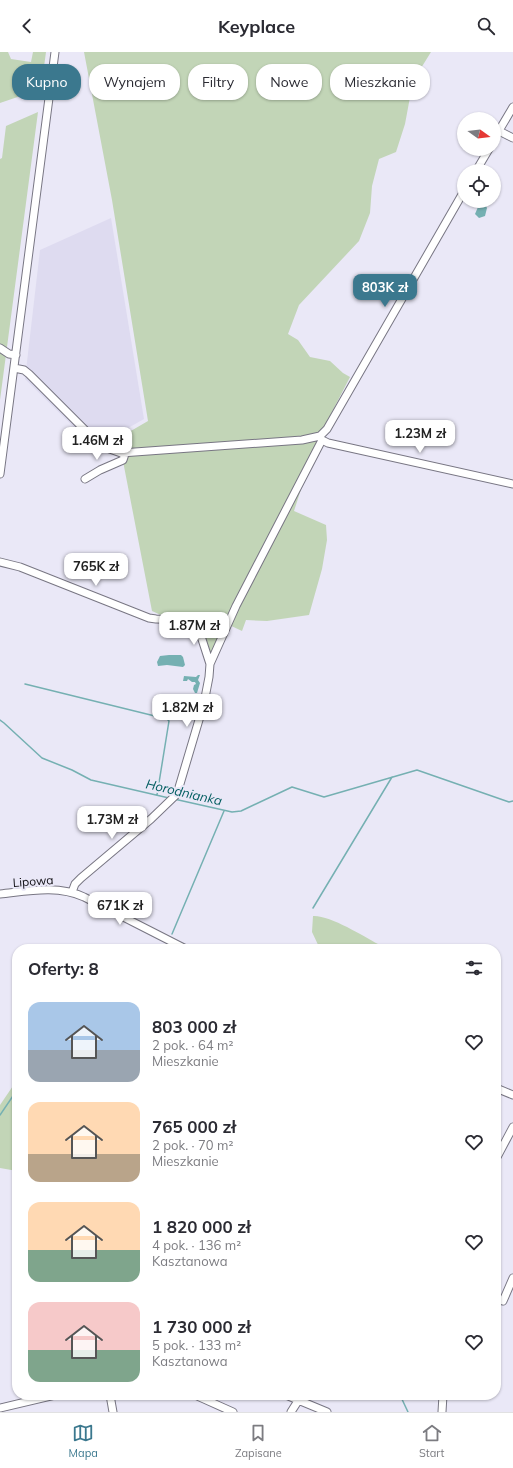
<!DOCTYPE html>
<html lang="pl">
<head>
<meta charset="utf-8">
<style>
  body { margin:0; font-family:Mulish,sans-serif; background:#f2f2f3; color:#2b2b33; height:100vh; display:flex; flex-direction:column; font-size:15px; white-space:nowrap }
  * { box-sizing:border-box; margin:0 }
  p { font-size:13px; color:#7c7c81 }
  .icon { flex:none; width:22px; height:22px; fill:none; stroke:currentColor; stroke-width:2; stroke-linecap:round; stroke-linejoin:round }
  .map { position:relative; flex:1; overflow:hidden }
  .details { position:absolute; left:12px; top:892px; width:489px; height:456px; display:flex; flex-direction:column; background:#fff; border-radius:16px; box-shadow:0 1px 3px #0004 }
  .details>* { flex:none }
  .banner { position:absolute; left:12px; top:12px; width:489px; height:36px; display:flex; gap:8px }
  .needle { width:26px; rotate:105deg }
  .buttons { position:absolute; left:457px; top:60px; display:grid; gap:8px }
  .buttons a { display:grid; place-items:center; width:44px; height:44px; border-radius:50%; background:#fff; box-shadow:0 1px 3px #0004; font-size:20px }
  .price { position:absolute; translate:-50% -34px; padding:0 9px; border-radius:8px; background:#fff; color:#222; font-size:13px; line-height:26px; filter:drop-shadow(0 1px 2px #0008) }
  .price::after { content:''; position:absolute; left:50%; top:24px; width:12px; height:9px; margin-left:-6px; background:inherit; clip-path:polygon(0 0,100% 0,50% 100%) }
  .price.active { background:#3b788e; color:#fff }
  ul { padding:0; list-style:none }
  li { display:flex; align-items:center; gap:12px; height:100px; padding:0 16px }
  li span { display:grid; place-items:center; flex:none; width:112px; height:80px; border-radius:12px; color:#555 }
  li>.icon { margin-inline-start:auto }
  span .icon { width:48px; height:48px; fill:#fffc; stroke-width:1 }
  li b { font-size:17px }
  h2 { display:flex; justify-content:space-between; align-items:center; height:48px; padding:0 16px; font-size:17px }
  .pill { padding:0 14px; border-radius:16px; background:#fff; box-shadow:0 1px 3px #0004; font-size:14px; line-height:36px }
  .pill.active { background:#3b788e; color:#fff }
  header { display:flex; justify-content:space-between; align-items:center; height:52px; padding:0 16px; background:#fff; font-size:18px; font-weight:700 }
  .tabs { display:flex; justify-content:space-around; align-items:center; height:56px; border-top:1px solid #e1e1e2; background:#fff; font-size:11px; color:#7c7c81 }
  .tabs a { display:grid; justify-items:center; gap:2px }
  .tabs .active { color:#3b788e }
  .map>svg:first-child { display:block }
</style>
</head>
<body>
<header><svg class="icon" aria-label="back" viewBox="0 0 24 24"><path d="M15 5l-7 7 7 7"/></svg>Keyplace<svg class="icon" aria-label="search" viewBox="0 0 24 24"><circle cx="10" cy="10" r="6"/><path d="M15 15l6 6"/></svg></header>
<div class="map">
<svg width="513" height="1360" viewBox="0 0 513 1360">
  <rect width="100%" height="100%" fill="#eae8f7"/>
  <!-- built -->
  <path fill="#dedbf0" d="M 111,166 L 144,367 L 94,395 L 25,327 L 40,198 Z"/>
  <!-- green -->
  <path fill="#c2d5b7" d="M 0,0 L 8,0 L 11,7 L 31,10 L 33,0 L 46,0 L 41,37 L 0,51 Z
    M 84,0 L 431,0 L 413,29 L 405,72 L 396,100 L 379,107 L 372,134 L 370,161 L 359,189 L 299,253 L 288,282 L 298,288 L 310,305 L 330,309 L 343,321 L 350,325 L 316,391 L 294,459 L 326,473 L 327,488 L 322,517 L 309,563 L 267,569 L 246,568 L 242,579 L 225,571 L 210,603 L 197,564 L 163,564 L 152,559 L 122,404 L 117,387 L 148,369 L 112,148 Z
    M 38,60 L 0,348 L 0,107 L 2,106 L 6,74 Z
    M 313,864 C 330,863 363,884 378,892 L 383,897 L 320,897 L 312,880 Z
    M 17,1028 L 17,1119 L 0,1116 L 0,1053 Z"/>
  <!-- water -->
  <path fill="#75b0b2" d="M 482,151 L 485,152 L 487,156 L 485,164 L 479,166 L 475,162 L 478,155 Z
    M 169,603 L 181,603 L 183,605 L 185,613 L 183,615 L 167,613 L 158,614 L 157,610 L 160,604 Z
    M 198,623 L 200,623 L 198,628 L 200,631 L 197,641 L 195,641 L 193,637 L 194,633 L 196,632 L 195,630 L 192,630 L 188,627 L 187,629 L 183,629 L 184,624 L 196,625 Z"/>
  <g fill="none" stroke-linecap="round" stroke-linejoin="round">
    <!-- stream -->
    <path stroke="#75b0b2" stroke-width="1.5" d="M 25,632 L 167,667 L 169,669 L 157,743
      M 0,668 L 4,671 L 42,706 L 72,718 L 91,728 L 169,746
      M 174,747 L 232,760 L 241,759 L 292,735 L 324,745 L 417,718 L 509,750 L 513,749
      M 313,856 L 392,725
      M 172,882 L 224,759
      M 163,897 L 166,895
      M 0,1063 L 17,1038
      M 400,1343 L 408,1360"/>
    <defs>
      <path id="minor" d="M 499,79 L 513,86
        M 494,87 L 513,55
        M 476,119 L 489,97
        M 0,296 L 9,302 L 16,303
        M 14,316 L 24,318 L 29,322 L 97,390 L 104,395 L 121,401 L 302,388 L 320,384 L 327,377 L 464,139
        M 320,385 L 322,388 L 328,391 L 513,432
        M 0,422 L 55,0
        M 85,427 L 100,418 L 123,408 L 125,402
        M 0,510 L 20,515 L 149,566 L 156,567 L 191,568 L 195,571 L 199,578 L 210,612 L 209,625 L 204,651 L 177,742 L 151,767 L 81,826 L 75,832 L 72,840
        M 210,612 L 236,554 L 322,388
        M 0,842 C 29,839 57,833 84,845 L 186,897
        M 496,1036 L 513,1043
        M 496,1107 L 513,1075
        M 503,1249 L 513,1226
        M 110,1343 L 113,1360
        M 195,1343 L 233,1360
        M 286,1343 L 327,1360
        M 0,1356 L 55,1343
        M 291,1360 L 298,1349
        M 442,1360 L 443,1343"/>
    </defs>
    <!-- minor casing -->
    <use href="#minor" stroke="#787683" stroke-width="9"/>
    <!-- minor -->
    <use href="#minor" stroke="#fff" stroke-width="7"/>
  </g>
  <g text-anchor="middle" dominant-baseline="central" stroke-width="4" stroke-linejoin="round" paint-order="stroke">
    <!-- street labels -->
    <g font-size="12" fill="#0f0e13" stroke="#eae8f7">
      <text transform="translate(33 829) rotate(-4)">Lipowa</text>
    </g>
    <!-- water labels -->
    <g font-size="13" font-style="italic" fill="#025d60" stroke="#eae8f7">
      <text transform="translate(184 740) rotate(13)">Horodnianka</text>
    </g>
  </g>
</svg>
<div class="buttons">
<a><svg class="needle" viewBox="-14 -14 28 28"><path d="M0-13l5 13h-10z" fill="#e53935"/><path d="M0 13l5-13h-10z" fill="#7c7c81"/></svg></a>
<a><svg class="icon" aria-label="locate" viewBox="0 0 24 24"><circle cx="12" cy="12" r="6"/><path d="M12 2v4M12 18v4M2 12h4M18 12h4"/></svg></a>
</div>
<b class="price active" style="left:385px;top:256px">803K zł</b>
<b class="price" style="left:420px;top:402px">1.23M zł</b>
<b class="price" style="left:97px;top:409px">1.46M zł</b>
<b class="price" style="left:96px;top:535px">765K zł</b>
<b class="price" style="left:194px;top:594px">1.87M zł</b>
<b class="price" style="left:187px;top:676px">1.82M zł</b>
<b class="price" style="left:112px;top:788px">1.73M zł</b>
<b class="price" style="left:120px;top:874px">671K zł</b>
<div class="banner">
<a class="pill active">Kupno</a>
<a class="pill">Wynajem</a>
<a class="pill">Filtry</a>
<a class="pill">Nowe</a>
<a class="pill">Mieszkanie</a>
</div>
<section class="details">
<h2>Oferty: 8<svg class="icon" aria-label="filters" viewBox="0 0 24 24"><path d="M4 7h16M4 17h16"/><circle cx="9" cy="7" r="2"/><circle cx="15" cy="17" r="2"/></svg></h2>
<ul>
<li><span style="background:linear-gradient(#a9c7e8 60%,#9aa5b1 0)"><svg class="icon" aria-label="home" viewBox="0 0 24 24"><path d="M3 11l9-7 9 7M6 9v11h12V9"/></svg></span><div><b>803 000 zł</b><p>2 pok. · 64 m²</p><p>Mieszkanie</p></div><svg class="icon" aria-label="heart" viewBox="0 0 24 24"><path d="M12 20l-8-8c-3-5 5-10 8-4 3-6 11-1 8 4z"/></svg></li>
<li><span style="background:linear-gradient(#ffd9b3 65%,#b9a48a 0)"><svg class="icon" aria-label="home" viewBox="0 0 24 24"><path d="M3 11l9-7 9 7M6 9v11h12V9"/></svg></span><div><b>765 000 zł</b><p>2 pok. · 70 m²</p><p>Mieszkanie</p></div><svg class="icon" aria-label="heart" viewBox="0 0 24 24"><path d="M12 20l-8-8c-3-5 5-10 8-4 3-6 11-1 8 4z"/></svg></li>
<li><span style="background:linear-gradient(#ffd9b3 60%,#7fa58c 0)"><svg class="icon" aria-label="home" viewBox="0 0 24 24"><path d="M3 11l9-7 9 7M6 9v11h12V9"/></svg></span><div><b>1 820 000 zł</b><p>4 pok. · 136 m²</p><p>Kasztanowa</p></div><svg class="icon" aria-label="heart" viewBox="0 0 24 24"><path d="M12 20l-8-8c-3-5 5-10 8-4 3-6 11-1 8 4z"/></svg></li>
<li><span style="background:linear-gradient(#f6c9c9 60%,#7fa58c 0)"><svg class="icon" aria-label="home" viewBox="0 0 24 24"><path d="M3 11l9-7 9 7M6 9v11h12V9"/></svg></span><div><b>1 730 000 zł</b><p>5 pok. · 133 m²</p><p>Kasztanowa</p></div><svg class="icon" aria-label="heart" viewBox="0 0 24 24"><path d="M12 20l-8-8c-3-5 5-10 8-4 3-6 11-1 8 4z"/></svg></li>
</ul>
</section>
</div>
<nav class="tabs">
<a class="active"><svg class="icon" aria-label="map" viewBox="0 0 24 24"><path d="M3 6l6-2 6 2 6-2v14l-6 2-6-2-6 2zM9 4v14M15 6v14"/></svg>Mapa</a>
<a><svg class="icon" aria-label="saved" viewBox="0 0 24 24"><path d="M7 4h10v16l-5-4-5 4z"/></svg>Zapisane</a>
<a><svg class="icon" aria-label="home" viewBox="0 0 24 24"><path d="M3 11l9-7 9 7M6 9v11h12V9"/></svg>Start</a>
</nav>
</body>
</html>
